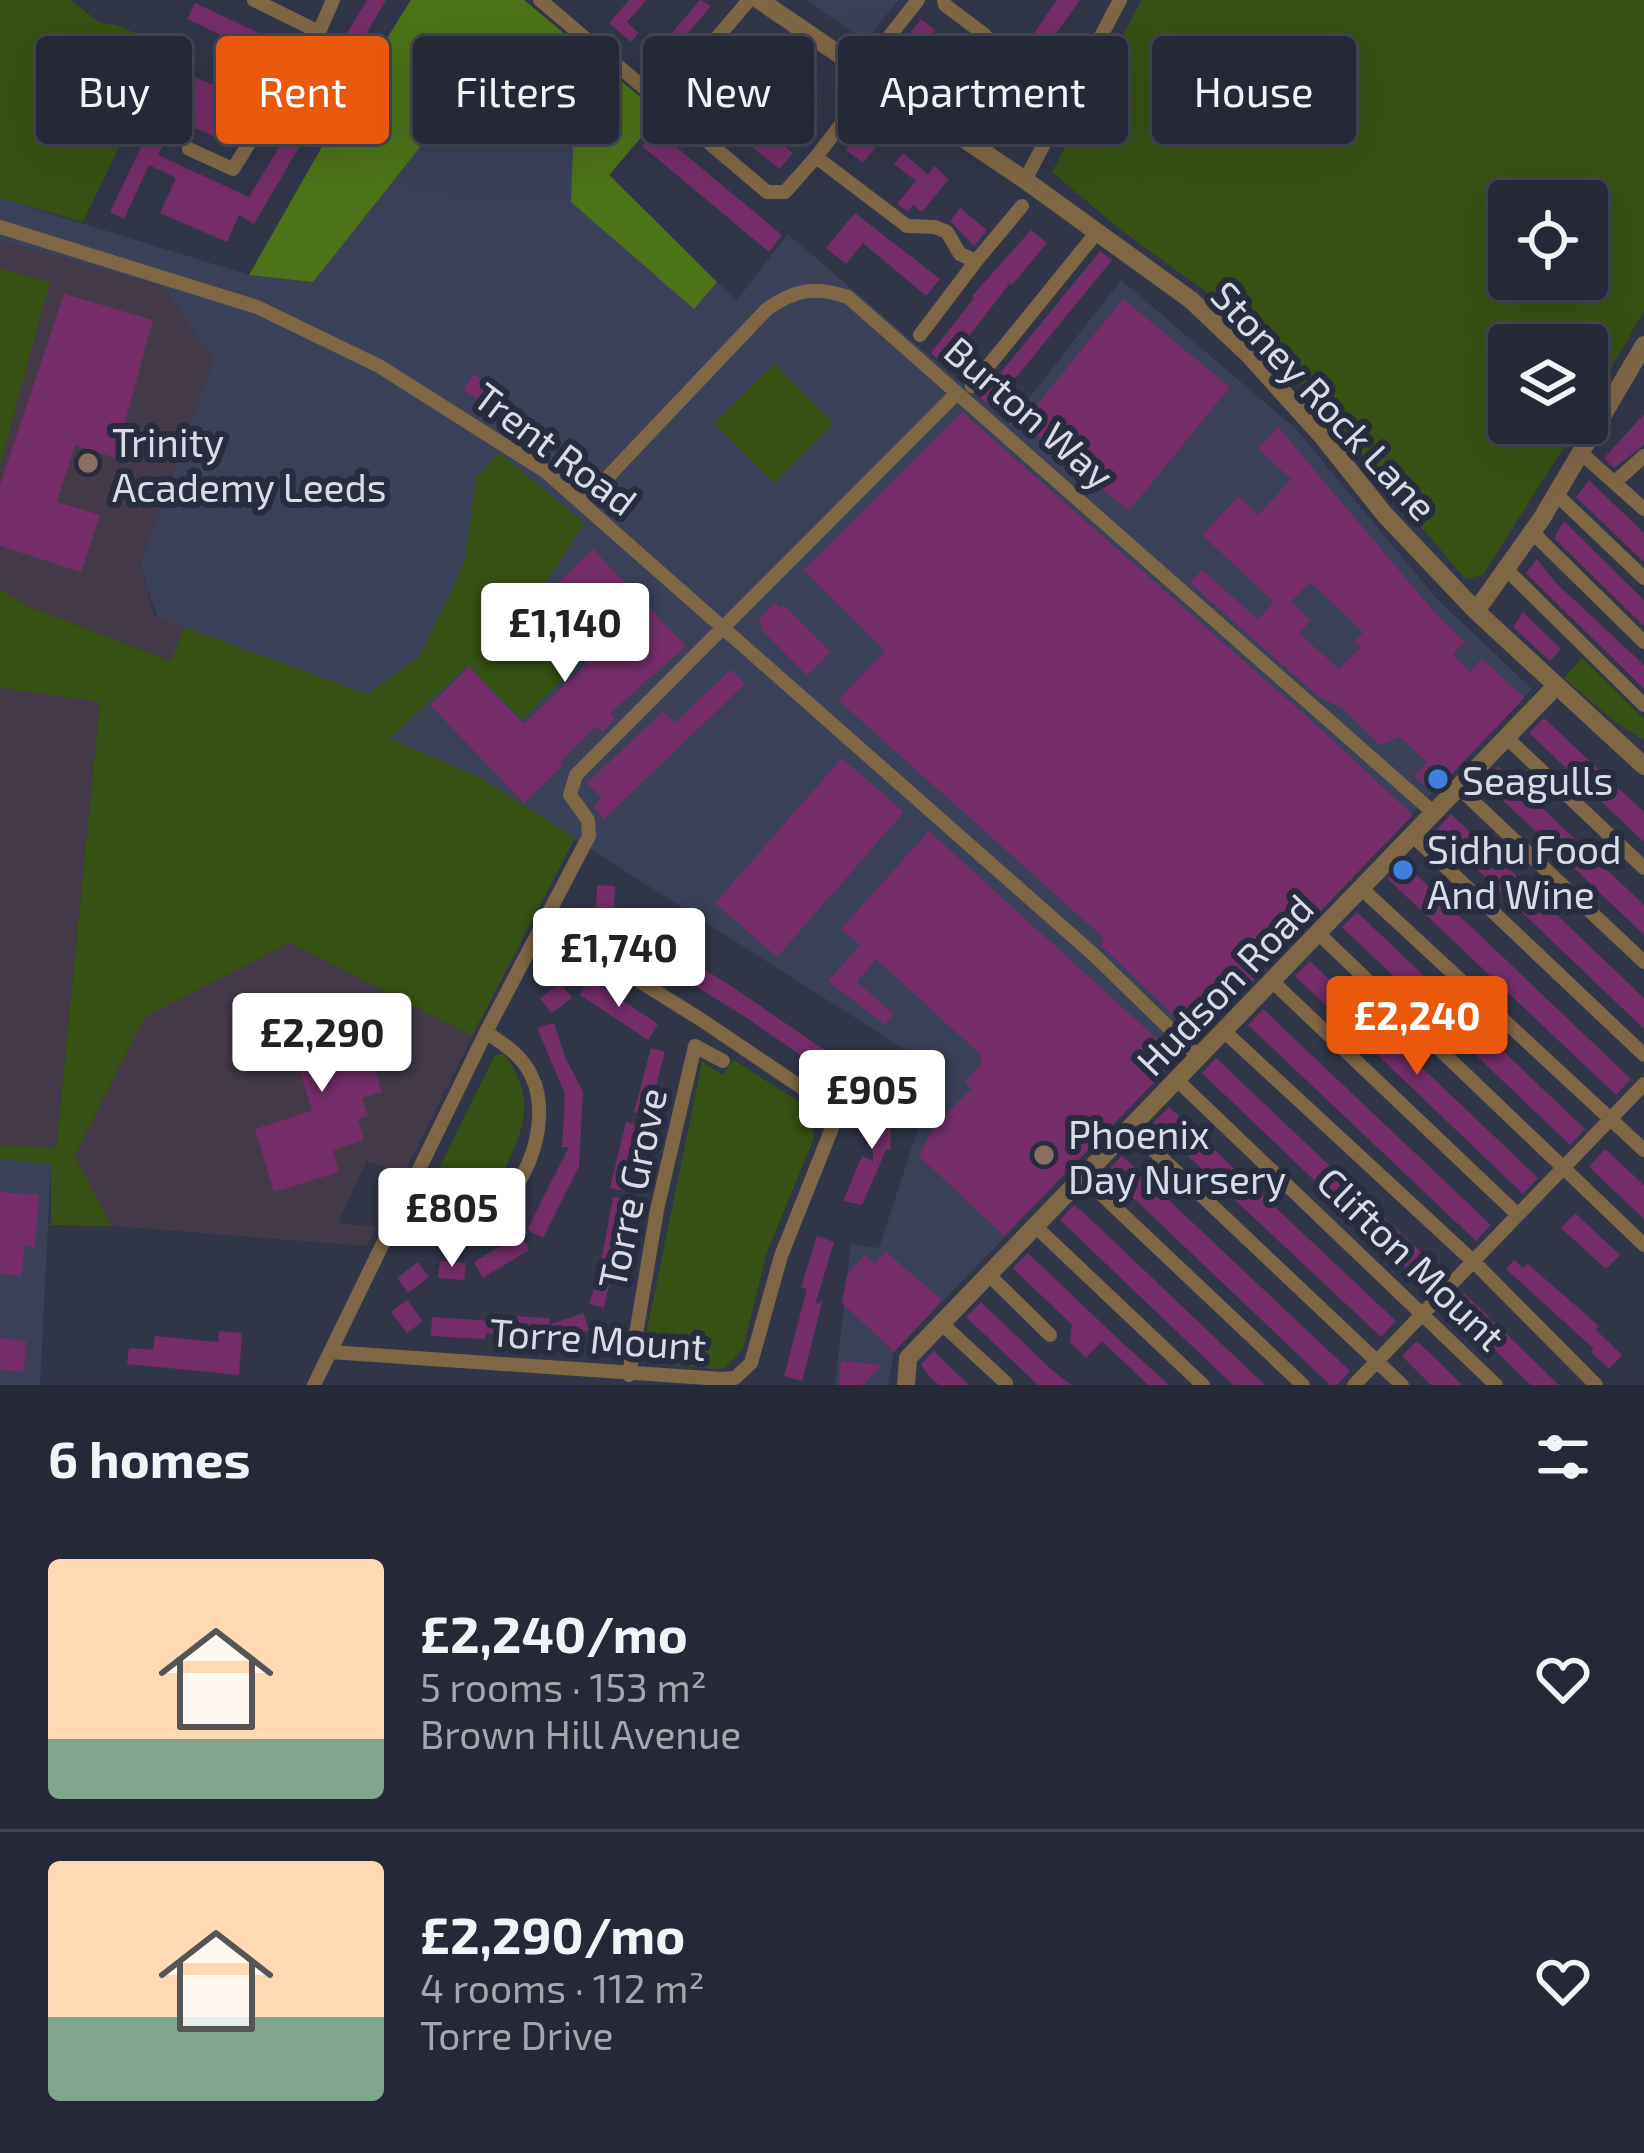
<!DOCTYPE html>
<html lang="en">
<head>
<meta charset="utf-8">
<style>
  body { margin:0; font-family:"Exo 2",sans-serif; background:#2d303f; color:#f1f3f6; height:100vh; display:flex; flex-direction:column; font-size:45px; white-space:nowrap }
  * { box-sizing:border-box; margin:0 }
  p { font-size:39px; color:#a3a6ad }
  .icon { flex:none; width:66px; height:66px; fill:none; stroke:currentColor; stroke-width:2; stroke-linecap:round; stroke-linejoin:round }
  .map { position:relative; height:1385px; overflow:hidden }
  .side { display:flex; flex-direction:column; background:#252837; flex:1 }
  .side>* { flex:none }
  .guide { position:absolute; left:36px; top:36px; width:1572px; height:108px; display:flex; gap:24px }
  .buttons { position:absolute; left:1488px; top:180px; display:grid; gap:24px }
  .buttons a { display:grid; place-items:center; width:120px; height:120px; border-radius:12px; background:#252837; box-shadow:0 12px 48px #0002,0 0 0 3px #424452; font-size:60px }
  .price { position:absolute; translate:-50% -102px; padding:0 27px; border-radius:12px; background:#fff; color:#222; font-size:39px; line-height:78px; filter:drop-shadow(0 3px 6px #0008) }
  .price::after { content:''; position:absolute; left:50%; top:72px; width:36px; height:27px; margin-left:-18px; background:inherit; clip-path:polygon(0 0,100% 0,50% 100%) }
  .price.current { background:#ea580c; color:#fff }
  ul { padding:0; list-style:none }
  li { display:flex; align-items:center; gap:36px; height:300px; padding:0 48px }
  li+li { border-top:3px solid #424452 }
  li span { display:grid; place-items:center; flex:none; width:336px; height:240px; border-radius:12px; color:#555 }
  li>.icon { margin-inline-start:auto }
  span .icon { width:144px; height:144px; fill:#fffc; stroke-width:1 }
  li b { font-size:51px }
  h2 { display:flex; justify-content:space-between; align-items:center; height:144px; padding:0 48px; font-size:51px }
  .chip { padding:0 42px; border-radius:12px; background:#252837; box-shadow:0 12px 48px #0002,0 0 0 3px #424452; font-size:42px; line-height:108px }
  .chip.current { background:#ea580c; color:#fff }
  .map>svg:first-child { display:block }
</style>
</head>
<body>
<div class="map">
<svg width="1644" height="1385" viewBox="0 0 1644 1385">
  <rect width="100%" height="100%" fill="#313649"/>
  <!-- built -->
  <path fill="#3a4159" d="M 411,0 L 524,0 L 661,114 L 610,175 L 736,301 L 788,234 L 1009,424 L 1121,280 L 1295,428 L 1437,599 L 1532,689 L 894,1352 L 888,1385 L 835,1385 L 851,1244 L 879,1248 L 937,1070 L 529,810 L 172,661 L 140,566 L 213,359 L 163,287 L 0,240 L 0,198 L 249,275 L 356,87 Z
    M 807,0 L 898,0 L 866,42 Z
    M 0,1159 L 51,1163 L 40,1385 L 0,1385 Z"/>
  <!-- education -->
  <path fill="#453a4a" d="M 0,240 L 163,287 L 214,360 L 140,566 L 155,616 L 184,627 L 172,661 L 30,607 L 0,589 Z
    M 0,688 L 100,701 L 56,1149 L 0,1145 Z
    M 290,943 L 472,1036 L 402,1177 L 367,1160 L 338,1223 L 376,1227 L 367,1246 L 112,1226 L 75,1156 L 145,1017 Z"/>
  <!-- green -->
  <path fill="#375214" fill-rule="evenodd" d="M 0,0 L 70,0 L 99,22 L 117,25 L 167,48 L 83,222 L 0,198 Z
    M 1141,0 L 1644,0 L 1644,311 L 1587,410 L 1587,345 L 1509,345 L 1509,423 L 1579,423 L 1483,575 L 1465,579 L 1272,349 L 1221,303 L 1121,230 L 1052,172 ZM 1509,201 L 1587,201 L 1587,279 L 1509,279 Z
    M 0,269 L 50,282 L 0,465 Z
    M 774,364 L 834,424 L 774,483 L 714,423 Z
    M 499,453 L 586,524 C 568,544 559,566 542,586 L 597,646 L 522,720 L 467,665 L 390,739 L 479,777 L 575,838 L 472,1036 L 290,943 L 145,1017 L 75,1156 L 112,1226 L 51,1225 L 51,1164 L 0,1159 L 0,1145 L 56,1148 L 100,702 L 0,688 L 0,589 L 30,607 L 171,661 L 184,627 L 367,694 L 420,656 L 464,564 L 476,478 Z
    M 1582,658 L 1644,719 L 1644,740 L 1615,722 L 1564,678 Z
    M 504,1054 C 532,1091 528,1120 509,1160 C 488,1205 472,1229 418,1225 L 415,1217 L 495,1055 Z
    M 734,1060 L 810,1109 L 814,1138 L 767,1252 L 743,1349 L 725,1368 L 717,1369 L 659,1364 L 644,1344 L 702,1062 L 723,1075 Z"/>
  <!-- forest -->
  <path fill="#4c7318" d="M 411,0 L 524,0 L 661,114 L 609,175 L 717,282 L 694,309 L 571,202 L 574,116 L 494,54 L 313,282 L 249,275 L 356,87 Z"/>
  <!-- building -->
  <path fill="#752e6a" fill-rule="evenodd" d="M 367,0 L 386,0 L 254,224 L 239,215 L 227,242 L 160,213 L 176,178 L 149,165 L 124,219 L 110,212 L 170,86 L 165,83 L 172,67 L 252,102 L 230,144 L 175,119 L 158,155 L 249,197 Z
    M 629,0 L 646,0 L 627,22 L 639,33 L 631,42 L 609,23 Z
    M 700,0 L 711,6 L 666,59 L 657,50 Z
    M 1057,0 L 1080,0 L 1009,99 L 1015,103 L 1005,117 L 917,54 L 913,59 L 899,48 L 921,19 L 935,30 L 928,40 L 996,88 Z
    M 195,3 L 283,44 L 275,61 L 187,19 Z
    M 737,43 L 754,57 L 717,102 L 722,106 L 718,110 L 737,125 L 729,135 L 698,116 L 701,111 L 689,102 Z
    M 876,114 L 892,127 L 863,163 L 846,150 Z
    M 756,123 L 793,153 L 780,169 L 743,140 Z
    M 656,130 L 782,235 L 769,252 L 642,146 Z
    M 903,153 L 928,174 L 934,166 L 949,179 L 922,212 L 913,205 L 908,212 L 897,204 L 916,181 L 894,164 Z
    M 960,208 L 987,230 L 974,246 L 950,221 Z
    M 855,213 L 940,279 L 926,296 L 863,243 L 846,264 L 826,248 Z
    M 1031,230 L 1047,243 L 1012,285 L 1010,283 L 946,366 L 931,353 L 974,298 L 972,296 Z
    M 1100,251 L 1112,260 L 991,408 L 980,398 Z
    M 64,294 L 153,320 L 115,458 L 75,445 L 57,502 L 100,515 L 81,572 L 0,546 L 0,485 Z
    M 1123,299 L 1230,387 L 1129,511 L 1022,423 Z
    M 474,374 L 497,390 L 487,406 L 463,390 Z
    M 962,412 L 1312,721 L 1413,815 L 1198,1038 L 1100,945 L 1105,939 L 838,700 L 885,651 L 803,570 Z
    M 1644,414 L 1644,445 L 1614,468 L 1604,458 Z
    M 1278,427 L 1431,608 L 1465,642 L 1453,654 L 1470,672 L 1482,658 L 1524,698 L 1434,793 L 1414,776 L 1427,762 L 1400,737 L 1380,745 L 1342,708 L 1319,697 L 1190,583 L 1202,570 L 1258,619 L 1274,602 L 1202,535 L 1239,496 L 1258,515 L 1291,479 L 1258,449 ZM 1310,582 L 1363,632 L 1354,642 L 1361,647 L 1339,669 L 1299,633 L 1311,620 L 1291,602 Z
    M 1589,480 L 1644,533 L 1644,562 L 1576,497 Z
    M 1564,521 L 1644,600 L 1644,626 L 1554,538 Z
    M 593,549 L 686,646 L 610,713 L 615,719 L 602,732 L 597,726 L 560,762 L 563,765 L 524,803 L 430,705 L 469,667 L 524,724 L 609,642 L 555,586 Z
    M 1537,559 L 1555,582 L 1644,665 L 1644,689 L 1526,573 Z
    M 775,603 L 780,608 L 784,605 L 831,652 L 807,676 L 760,628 L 763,625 L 758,620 Z
    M 1523,612 L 1561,649 L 1550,661 L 1513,627 Z
    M 731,669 L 745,684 L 604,819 L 593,807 L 602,798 L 587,783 L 663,711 L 675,723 Z
    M 1544,718 L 1644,812 L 1644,842 L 1529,733 Z
    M 842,758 L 904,812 L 777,957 L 715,903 Z
    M 1498,766 L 1644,905 L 1644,935 L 1483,781 Z
    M 1451,814 L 1644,998 L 1644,1029 L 1436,830 Z
    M 929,831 L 1178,1058 L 1004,1236 L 919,1156 L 935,1124 L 971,1089 L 965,1081 L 982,1063 L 979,1059 L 982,1056 L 876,959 L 857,982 L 894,1014 L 885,1025 L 828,981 L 860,945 L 841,929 Z
    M 1404,863 L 1631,1079 L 1616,1095 L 1388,879 Z
    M 597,885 L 615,886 L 614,912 L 596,912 Z
    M 1357,912 L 1585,1129 L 1570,1145 L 1342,927 Z
    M 619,918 L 728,984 L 867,1079 L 858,1094 L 739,1013 L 610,933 Z
    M 1310,961 L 1538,1178 L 1523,1194 L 1295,976 Z
    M 590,979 L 658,1024 L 648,1040 L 580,995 Z
    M 560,983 L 572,998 L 552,1013 L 540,999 Z
    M 353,997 L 382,1092 L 362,1098 L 368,1116 L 358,1119 L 364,1140 L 333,1150 L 339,1172 L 274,1192 L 255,1129 L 312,1111 L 284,1018 Z
    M 1263,1009 L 1491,1225 L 1476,1241 L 1248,1025 Z
    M 554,1023 L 565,1057 L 583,1092 L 579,1167 L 543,1238 L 527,1230 L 569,1147 L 562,1147 L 565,1094 L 537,1028 Z
    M 651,1048 L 665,1052 L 648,1116 L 634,1112 Z
    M 1216,1058 L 1443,1273 L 1428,1289 L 1202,1073 Z
    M 889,1096 L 891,1150 L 886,1150 L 862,1205 L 843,1201 L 862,1156 L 873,1161 L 871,1097 Z
    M 1169,1107 L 1396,1321 L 1381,1337 L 1153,1123 Z
    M 626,1122 L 640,1125 L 625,1191 L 610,1188 Z
    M 1605,1149 L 1644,1185 L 1644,1219 L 1589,1167 Z
    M 1122,1156 L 1350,1371 L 1337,1385 L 1330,1385 L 1106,1172 Z
    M 0,1192 L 39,1195 L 35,1247 L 24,1246 L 22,1276 L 0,1274 Z
    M 613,1197 L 627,1199 L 604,1308 L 589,1304 L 599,1273 Z
    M 1074,1205 L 1085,1214 L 1265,1385 L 1233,1385 L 1213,1366 L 1060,1220 Z
    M 1575,1213 L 1620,1255 L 1606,1269 L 1561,1228 Z
    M 520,1234 L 529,1250 L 483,1278 L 474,1262 Z
    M 817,1236 L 834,1242 L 816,1302 L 818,1304 L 823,1299 L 802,1381 L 784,1376 L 807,1289 L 801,1287 Z
    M 886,1252 L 942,1300 L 894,1352 L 842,1303 L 847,1274 L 865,1255 L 875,1264 Z
    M 1028,1253 L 1116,1337 L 1169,1385 L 1148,1385 L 1102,1341 L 1086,1358 L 1070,1342 L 1072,1325 L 1013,1268 Z
    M 1514,1260 L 1523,1268 L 1528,1264 L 1599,1326 L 1596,1330 L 1622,1355 L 1609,1369 L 1591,1352 L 1594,1349 L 1506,1269 Z
    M 440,1261 L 466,1263 L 464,1280 L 438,1278 Z
    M 418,1262 L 429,1277 L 408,1293 L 397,1278 Z
    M 1464,1293 L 1522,1349 L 1559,1385 L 1531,1385 L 1470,1326 L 1450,1307 Z
    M 407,1300 L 423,1321 L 407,1333 L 391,1312 Z
    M 981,1302 L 1052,1370 L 1071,1385 L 1038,1385 L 966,1317 Z
    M 583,1313 L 589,1330 L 564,1339 L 486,1333 L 485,1339 L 431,1336 L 432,1317 L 495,1321 L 496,1315 L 550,1318 L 549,1325 Z
    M 219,1331 L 242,1333 L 239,1375 L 127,1364 L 129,1348 L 153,1350 L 155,1336 L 218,1342 Z
    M 0,1338 L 26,1341 L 24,1372 L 0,1370 Z
    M 1417,1341 L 1440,1363 L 1462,1385 L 1431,1385 L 1402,1356 Z
    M 934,1351 L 943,1360 L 969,1385 L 939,1385 L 928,1375 L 921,1364 Z
    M 841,1361 L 882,1365 L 863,1385 L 839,1385 Z"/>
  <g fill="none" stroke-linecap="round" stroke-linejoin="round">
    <!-- minor -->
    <path stroke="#7f6746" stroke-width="14" d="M 254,0 L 319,32
      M 540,0 L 767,192 L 785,192 L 816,157 L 907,226 L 935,227 L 947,232 L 960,254 L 976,261 L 920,335
      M 944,0 L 945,5 L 985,35
      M 862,71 L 918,0
      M 661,104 L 749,0
      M 189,149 L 233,169 L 319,32 L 333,0
      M 816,157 L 859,101
      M 1025,180 L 1120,0
      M 0,227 L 257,307 L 379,366 L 545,471 L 1093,954 L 1199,1057
      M 976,261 L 1022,206
      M 972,386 L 1097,232
      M 1581,453 L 1644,509
      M 1615,482 L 1644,456
      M 1556,494 L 1644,578
      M 583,503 L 767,309 C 796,289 815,286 848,297 L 1434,813
      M 1533,533 L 1644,642
      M 1507,570 L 1644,705
      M 1506,737 L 1644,868
      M 1459,788 L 1644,962
      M 1413,836 L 1644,1055
      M 1362,889 L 1644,1150
      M 1319,934 L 1644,1245
      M 1273,982 L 1518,1215
      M 1225,1032 L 1475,1263 L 1596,1385
      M 1177,1080 L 1496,1385
      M 1131,1129 L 1402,1385
      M 1083,1177 L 1303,1385
      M 1035,1226 L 1203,1385
      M 389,1229 C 418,1235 443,1238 471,1227 C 520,1207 555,1126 532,1077 C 523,1056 505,1045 486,1032
      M 988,1274 L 1050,1335
      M 941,1323 L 1006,1383
      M 330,1352 L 722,1379 L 735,1378 L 751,1363 L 781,1256 L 832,1128 L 829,1106 L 700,1019 L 546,923
      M 629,1375 L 657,1210 L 695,1046 L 723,1061
      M 314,1385 L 486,1032 L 589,836 L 588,820 L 570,795 L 576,775 L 957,393
      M 1354,1385 L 1644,1084"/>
    <!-- tertiary -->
    <path stroke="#7f6746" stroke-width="18" d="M 759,0 L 1025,180 L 1191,300 L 1249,355 L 1322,436 L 1385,515 L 1476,611 L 1644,766
      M 1476,611 L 1542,518 L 1644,345
      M 906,1385 L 908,1358 L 1555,687"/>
  </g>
  <!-- markers -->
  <g fill="#8d6e63" stroke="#272c3e" stroke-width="4.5">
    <circle cx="88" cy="463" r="12"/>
    <circle cx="1044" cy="1155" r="12"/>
  </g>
  <g fill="#3f7fe0" stroke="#272c3e" stroke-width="4.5">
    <circle cx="1438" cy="779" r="12"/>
    <circle cx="1403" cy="870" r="12"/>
  </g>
  <g text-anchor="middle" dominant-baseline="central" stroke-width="12" stroke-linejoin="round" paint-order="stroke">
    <!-- street labels -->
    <g font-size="39" fill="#d8dce8" stroke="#272c3e">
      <text transform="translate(1325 400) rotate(47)">Stoney Rock Lane</text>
      <text transform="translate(1030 412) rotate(41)">Burton Way</text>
      <text transform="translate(556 448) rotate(37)">Trent Road</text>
      <text transform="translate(1224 984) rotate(-46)">Hudson Road</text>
      <text transform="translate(631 1188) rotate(-78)">Torre Grove</text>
      <text transform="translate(1412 1258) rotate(44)">Clifton Mount</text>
      <text transform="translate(598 1338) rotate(4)">Torre Mount</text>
    </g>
    <!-- poi labels -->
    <g font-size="39" fill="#d8dce8" stroke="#272c3e" text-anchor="start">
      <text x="112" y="441">Trinity<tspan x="112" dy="45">Academy Leeds</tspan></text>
      <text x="1462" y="779">Seagulls</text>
      <text x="1427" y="848">Sidhu Food<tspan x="1427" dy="45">And Wine</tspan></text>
      <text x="1068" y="1133">Phoenix<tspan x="1068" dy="45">Day Nursery</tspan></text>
    </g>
  </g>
</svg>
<div class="buttons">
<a><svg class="icon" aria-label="locate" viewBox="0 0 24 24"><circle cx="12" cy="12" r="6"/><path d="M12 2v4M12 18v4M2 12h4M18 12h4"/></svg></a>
<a><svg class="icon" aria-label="layers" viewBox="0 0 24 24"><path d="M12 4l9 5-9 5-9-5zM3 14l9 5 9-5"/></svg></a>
</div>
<b class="price" style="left:565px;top:685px">£1,140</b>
<b class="price" style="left:619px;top:1010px">£1,740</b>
<b class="price current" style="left:1417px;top:1078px">£2,240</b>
<b class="price" style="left:322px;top:1095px">£2,290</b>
<b class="price" style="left:872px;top:1152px">£905</b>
<b class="price" style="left:452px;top:1270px">£805</b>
<div class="guide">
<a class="chip">Buy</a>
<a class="chip current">Rent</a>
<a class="chip">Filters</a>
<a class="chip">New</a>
<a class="chip">Apartment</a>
<a class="chip">House</a>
</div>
</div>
<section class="side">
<h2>6 homes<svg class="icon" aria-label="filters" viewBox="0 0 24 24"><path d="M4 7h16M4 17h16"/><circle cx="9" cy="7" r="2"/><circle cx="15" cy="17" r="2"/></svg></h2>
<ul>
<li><span style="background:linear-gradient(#ffd9b3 75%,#7fa58c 0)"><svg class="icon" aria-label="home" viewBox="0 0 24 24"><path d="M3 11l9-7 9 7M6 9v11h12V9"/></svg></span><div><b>£2,240/mo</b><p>5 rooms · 153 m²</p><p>Brown Hill Avenue</p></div><svg class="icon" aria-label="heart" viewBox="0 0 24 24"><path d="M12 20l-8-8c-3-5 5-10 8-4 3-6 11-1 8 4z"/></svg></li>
<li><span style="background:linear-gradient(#ffd9b3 65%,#7fa58c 0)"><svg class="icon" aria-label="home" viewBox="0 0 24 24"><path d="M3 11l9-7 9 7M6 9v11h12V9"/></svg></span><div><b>£2,290/mo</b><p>4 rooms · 112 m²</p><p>Torre Drive</p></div><svg class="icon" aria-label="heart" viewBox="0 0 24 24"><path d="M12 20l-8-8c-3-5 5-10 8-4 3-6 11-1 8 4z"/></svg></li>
</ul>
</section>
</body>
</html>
